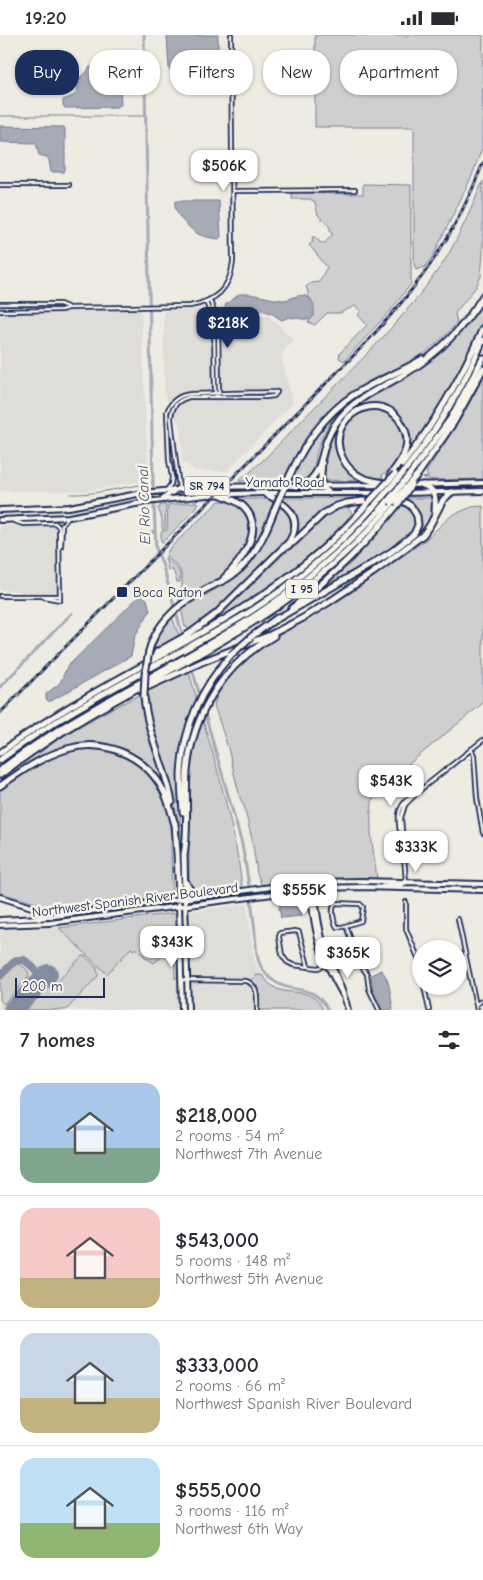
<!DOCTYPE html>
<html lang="en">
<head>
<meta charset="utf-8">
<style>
  body { margin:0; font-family:"Comic Neue",sans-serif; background:#f2f2f3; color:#2b2b33; height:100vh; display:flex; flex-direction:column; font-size:19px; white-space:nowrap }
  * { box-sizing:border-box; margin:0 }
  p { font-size:16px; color:#7c7c81 }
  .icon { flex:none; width:28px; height:28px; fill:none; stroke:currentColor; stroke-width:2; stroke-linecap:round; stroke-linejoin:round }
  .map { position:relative; height:975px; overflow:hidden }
  .side { display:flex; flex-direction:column; background:#fff; flex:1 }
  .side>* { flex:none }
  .hud { position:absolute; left:15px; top:15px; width:454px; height:45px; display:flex; gap:10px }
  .controls { position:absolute; left:412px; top:905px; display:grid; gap:10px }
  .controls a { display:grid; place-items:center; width:55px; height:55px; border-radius:50%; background:#fff; box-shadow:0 1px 4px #0004; font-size:25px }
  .scale { position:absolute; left:15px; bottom:12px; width:90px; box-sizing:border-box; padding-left:5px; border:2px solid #1b2f5e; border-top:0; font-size:14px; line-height:18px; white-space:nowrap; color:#1b2f5e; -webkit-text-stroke:4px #f7f3e8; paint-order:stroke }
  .price { position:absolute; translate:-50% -42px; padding:0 11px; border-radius:10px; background:#fff; color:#222; font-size:16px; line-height:32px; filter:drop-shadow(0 1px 2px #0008) }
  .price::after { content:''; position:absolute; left:50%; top:30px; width:15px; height:11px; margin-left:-8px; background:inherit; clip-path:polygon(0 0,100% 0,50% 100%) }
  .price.current { background:#1b2f5e; color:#fff }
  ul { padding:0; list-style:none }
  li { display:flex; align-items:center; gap:15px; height:125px; padding:0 20px }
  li+li { border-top:1px solid #e1e1e2 }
  li span { display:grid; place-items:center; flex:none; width:140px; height:100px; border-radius:15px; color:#555 }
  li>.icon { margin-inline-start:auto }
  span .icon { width:60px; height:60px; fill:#fffc; stroke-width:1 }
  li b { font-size:21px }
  h2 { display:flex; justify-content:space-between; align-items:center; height:60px; padding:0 20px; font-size:21px }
  .tag { padding:0 18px; border-radius:20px; background:#fff; box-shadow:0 1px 4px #0004; font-size:18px; line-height:45px }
  .tag.current { background:#1b2f5e; color:#fff }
  .status { display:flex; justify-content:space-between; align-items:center; height:35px; padding:0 25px; background:#fff; direction:ltr }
  .status svg { height:14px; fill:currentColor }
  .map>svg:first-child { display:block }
</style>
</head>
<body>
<div class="status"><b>19:20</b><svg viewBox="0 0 49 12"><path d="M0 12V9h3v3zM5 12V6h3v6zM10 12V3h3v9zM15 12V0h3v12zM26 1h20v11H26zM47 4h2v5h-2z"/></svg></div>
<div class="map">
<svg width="483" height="975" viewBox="0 0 483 975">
  <rect width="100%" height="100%" fill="#eeebe2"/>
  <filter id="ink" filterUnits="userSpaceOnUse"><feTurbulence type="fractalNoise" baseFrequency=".02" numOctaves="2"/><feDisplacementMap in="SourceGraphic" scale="10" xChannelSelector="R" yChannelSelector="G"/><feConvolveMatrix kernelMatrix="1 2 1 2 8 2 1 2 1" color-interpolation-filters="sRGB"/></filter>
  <g filter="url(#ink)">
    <!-- built -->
    <path fill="#deddd8" d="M 141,273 L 148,445 L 85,456 L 0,456 L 0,279 Z
      M 218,274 L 226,281 L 268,280 L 293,304 L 281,320 L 293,368 L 227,436 L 195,436 L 182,426 L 181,393 L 164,359 L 164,276 Z
      M 55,489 L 58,493 L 59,495 L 57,558 L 20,558 L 20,556 L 0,555 L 0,490 L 22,491 Z
      M 247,869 L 254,925 L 262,940 L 270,950 L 279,954 L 307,958 L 320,967 L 323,975 L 0,975 L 0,895 L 59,893 Z"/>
    <!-- green -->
    <path fill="#cfcfcf" stroke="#757f96" d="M 315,0 L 483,0 L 482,113 L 471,143 L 433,221 L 425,232 L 416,235 L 414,229 L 414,92 L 315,92 Z
      M 483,146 L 483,219 L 481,241 L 476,252 L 455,278 L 457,288 C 441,306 425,320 404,331 C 386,341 367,348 349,360 C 320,380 302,409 288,441 L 293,441 C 309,405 331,374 366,354 C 376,349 387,344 398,339 C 375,353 343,365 329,389 C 325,396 321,405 318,413 C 313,425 318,442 302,445 L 239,446 C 241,441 246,441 250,437 C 271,419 289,398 309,378 C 356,330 405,284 443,228 C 459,203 471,174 483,146 Z
      M 363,149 L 411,150 L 411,249 L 390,276 L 344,326 L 339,323 L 340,318 L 367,290 L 358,280 L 361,276 L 355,271 L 340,278 L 327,278 L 315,290 L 308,287 L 314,281 L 311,264 L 308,262 L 308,257 L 306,252 L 311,248 L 319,247 L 327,232 L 309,210 L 313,207 L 312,202 L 315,202 L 321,208 L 325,208 L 332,200 L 329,191 L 318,180 L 315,167 L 310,164 L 292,164 L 292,158 L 363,159 Z
      M 483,265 L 483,287 L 467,323 L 443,368 L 409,418 L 407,418 C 408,411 409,405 408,398 C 402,362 348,362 338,395 C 335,404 335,413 339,421 C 344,432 355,438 363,446 L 324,445 C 325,424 329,405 340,387 C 352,367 385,354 405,342 C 437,322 463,297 483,265 Z
      M 483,343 L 483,444 L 434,445 L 423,443 L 428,442 L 426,437 L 462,382 Z
      M 373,375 C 401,377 413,404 396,427 C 391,433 389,437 382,440 L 383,443 L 365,442 L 349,430 L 341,416 L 340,401 L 346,387 L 361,376 Z
      M 279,463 L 361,463 L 343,467 L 321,478 L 295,503 C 298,486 295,473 279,463 Z
      M 408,463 L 432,463 C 431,480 430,487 417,499 C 415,483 425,474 404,464 Z
      M 239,465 C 249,464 262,463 272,465 C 291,471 296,494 284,508 L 228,564 L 188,595 L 187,592 L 185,592 L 181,574 C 206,560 235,545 253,522 C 259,515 263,507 267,499 L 260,504 L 247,523 L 234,537 L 241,525 L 254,492 Z
      M 219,466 C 232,466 242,470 248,482 C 257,502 237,530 222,542 C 210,551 193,561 179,567 C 183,546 187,535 166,522 L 169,514 Z
      M 196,467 L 198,468 L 196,470 L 197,472 L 163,507 L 161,506 L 161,497 L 167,495 C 168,487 167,478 168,470 Z
      M 355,469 L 356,469 L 348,473 L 352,478 C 341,492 328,504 314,516 C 278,547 241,572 199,596 L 246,556 L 316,487 C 328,477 340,472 355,469 Z
      M 160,470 L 166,470 L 165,493 L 164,495 L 162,494 L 162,484 L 158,473 L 160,472 Z
      M 401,470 L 408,471 L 416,484 L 413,497 L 393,513 L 319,557 L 352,527 Z
      M 483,471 L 483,668 L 382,751 C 377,756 373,760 372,768 C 368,792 374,819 377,843 L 320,844 L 262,851 L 257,838 L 252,804 L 248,788 L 244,771 L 240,763 L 228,713 L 214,670 L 217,661 L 227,643 L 245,624 L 263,610 L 349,559 L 424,506 L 452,480 L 472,472 Z
      M 165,523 C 174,530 182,535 180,547 L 177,547 L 173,535 L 168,535 Z
      M 172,582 L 179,601 L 153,615 L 160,597 Z
      M 189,637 C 209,708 233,778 242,851 L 197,857 L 193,855 L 188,848 L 189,847 L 189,737 L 192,715 L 199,692 L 194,672 C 172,719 180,766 182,815 L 179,808 L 179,792 L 172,757 L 151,686 L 147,659 L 141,662 L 148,700 L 166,756 L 135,722 L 135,721 C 81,689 44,721 0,751 L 0,746 L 5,742 L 37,718 L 38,719 C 84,684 137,661 189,637 Z
      M 92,712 C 100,714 108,714 116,717 C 138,724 160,744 167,767 C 170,780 171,794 173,806 L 171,807 L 172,859 L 168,862 L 45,877 L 36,868 L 0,858 L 0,754 C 21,740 44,722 69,715 C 76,713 85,713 92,712 Z
      M 174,878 C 182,888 178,927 178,941 L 175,944 L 174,913 L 172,913 L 154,928 L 145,922 L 136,913 L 134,915 L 131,913 L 107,939 L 59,893 Z
      M 82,921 L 85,921 C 91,927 99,932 98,941 L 66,975 L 26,975 L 54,947 L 56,948 Z
      M 17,929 C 23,930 29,935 29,941 L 4,969 L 0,965 L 0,945 Z
      M 262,940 C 265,943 267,947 270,949 C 286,965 311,947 323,975 L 259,975 C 259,964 262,952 251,946 L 254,941 Z"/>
    <!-- water -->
    <path fill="#a6abb5" stroke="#6e7992" d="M 167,0 L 218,0 L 218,29 L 213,33 L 172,35 L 169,34 Z
      M 101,31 L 119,32 L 121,70 L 116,72 L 65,73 L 63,70 L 63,65 C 81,59 75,58 80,42 L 86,38 L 90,32 Z
      M 0,91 L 64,92 L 65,95 L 65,135 L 64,137 L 51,137 L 49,125 L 47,122 L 39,120 L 36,108 L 0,107 Z
      M 177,166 L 219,166 L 221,202 L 218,204 C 212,203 204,202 198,199 C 189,193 173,179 175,167 Z
      M 240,259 C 254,258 269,264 283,265 C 292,265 300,256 309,263 C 315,267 314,275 314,281 L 310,285 L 289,282 L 282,285 C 277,283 273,278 268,277 C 258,273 238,276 228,279 L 225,273 L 226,269 Z
      M 141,561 L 147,564 L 150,576 L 135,601 L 131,621 L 51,666 L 48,666 L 46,664 L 46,659 L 60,648 L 67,632 L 137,563 Z
      M 300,867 L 303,878 L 302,881 L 281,883 L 279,873 L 280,870 Z
      M 381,935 C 390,943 391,963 393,975 L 382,975 L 373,956 L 371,940 Z"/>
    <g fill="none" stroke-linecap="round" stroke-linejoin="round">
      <!-- stream -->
      <path stroke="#6e7992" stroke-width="1" d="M 0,81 L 146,81
        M 70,459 C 97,460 126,451 153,448"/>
      <!-- canal -->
      <path stroke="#a6abb5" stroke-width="3" d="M 144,0 L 153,448 L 156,514 L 162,528 L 242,809 C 247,836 251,862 254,889 C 256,901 255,916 259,927 C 261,933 266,939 270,943 C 291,962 312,945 328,975
        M 143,505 L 155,495
        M 0,652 L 72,578"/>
      <!-- taxiway -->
      <path stroke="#848da0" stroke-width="8" d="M 0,941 L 16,925 L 24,925 C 33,931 42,939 37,951"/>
      <!-- runway -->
      <path stroke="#848da0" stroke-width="20" d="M 13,975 L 48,939"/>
      <defs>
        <path id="street" d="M 0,150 L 69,150
          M 233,156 L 355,155
          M 210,266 L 218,287 L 219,358 L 217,362
          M 206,267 L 214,288 L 215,358 L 217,362
          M 0,269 L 60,269 L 67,272
          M 0,276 L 61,275 L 68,273 L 190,271 C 216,266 230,254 233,227 L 231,0
          M 179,454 L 171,384 C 171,372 177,365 189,362 L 266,362 L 274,361 L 277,357
          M 167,455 L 171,449 L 172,442 L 169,425 L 167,377 C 171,366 179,360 191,359 L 277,357
          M 14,486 L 23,489 L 55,488 L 59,492 L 60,565 L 44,562
          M 61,511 L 62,490 L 69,482
          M 0,561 L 60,561
          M 471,714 L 474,720 L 477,763 L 483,798
          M 401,801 C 396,780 398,768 417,757
          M 406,847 L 401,783 L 405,770 L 419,756 L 483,705
          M 406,867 L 406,894 L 419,925 L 421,938
          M 335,868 L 360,869 L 363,872 L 361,886 L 342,892 L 337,892 C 333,886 331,874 335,868 Z
          M 458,884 L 477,975
          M 346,891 L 360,929 L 367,939 L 369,954 L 379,975
          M 308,931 L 299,897 L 295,896 L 280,898 L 279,902 L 282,920 L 287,927 L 293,930 L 318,933 L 356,919
          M 182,945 L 247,946 C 259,952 257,963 257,975
          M 424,951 L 429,975
          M 476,969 L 483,965"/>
        <path id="secondary" d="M 383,851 L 400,850 L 405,848
          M 310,853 C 312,872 314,892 320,911 C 325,928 334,944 343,960
          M 314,853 C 316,872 318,891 324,910 C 331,932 343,952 348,975
          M 0,862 L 35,873 L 38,877 L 39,884
          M 185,863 L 188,975
          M 179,869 L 182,975
          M 0,885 L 39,883 L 279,851 L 320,847 L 359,846 L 483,849
          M 0,890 L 50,888 L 320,853 L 362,852 L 483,855"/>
        <path id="primary" d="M 410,450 L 483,448
          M 405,458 L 483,456
          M 163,463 L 178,454
          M 0,475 L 69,472 L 143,458 L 203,452 L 386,450
          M 0,485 L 69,482 L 146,467 L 206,460 L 264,458 L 378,458"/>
        <path id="highway" d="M 322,428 C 321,439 318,453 330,458
          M 402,430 C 435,388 462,341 483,293
          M 391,439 C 402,425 413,409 403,391 C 383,349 321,382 343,424 C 347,432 353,438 361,442 C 373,448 389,448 402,450
          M 402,439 C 435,398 463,353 483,305
          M 410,439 L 451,383 L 483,323
          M 418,439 L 454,387 L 483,334
          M 290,440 C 307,403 330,371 367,352 C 385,342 405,335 422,324
          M 303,450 C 322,440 320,422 327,405 C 331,394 338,384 346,376 C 363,359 388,350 408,337 C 439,318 464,292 483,261
          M 423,450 C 436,454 436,464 435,476
          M 220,459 C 228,463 238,466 244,472 C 266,494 241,527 224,543
          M 292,573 C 332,542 367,508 398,469
          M 275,585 L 370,530 L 391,517 L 414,499 L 418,490 L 417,481 L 411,471 L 403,466 L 363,466 L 347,468 L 337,471 L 323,479 L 294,507 L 283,514
          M 251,602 L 277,583
          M 149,616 C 158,582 187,563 218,548 C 226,545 233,540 240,534 C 258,517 267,494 276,471
          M 153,625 L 157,617 L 189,599 L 216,579 L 289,507 C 305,481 285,468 264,458
          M 141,655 L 204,626 L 270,600 L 303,583 L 329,567 L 374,537 L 423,500 L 430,490 L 443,465 L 452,457
          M 144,661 C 147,698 165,731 172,767
          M 0,718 C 119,629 270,584 368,468
          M 0,725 C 77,667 164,629 246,579 C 294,549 339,511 376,469
          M 0,735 C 70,681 149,645 224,600 C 285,564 339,521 386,468
          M 0,740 C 28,719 57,699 88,681 C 195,619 313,568 392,468
          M 0,751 C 20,737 43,721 67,714 C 103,703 144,720 162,753 C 169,765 171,777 175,790
          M 183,777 C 182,764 181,751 181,739 C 183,694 201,653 231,620
          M 175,788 L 177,818 L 179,864
          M 184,818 L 185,863
          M 184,820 C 189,793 185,764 187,737 C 192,679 224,629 274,601
          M 186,847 C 190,860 199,859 211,860"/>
      </defs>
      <!-- street casing -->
      <use href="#street" stroke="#1b2f5e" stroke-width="6"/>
      <!-- secondary casing -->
      <use href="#secondary" stroke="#1b2f5e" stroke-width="8"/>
      <!-- primary casing -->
      <use href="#primary" stroke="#1b2f5e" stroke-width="8"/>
      <!-- highway casing -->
      <use href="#highway" stroke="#1b2f5e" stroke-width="9"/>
      <!-- street -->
      <use href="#street" stroke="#f7f3e8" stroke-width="2.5"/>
      <!-- secondary -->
      <use href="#secondary" stroke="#f7f3e8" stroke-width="4"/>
      <!-- primary -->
      <use href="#primary" stroke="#f7f3e8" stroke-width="4"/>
      <!-- highway -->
      <use href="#highway" stroke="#f7f3e8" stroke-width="5"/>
      <defs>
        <path id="rail" d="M 0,678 L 357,317 C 413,259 454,205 483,128"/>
      </defs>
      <!-- rail casing -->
      <use href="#rail" stroke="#1b2f5e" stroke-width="3"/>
      <!-- rail -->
      <use href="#rail" stroke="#f7f3e8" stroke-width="1" stroke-dasharray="4" stroke-linecap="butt"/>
      <defs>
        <path id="highway-bridge" d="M 368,468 L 395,439
          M 386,468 L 410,439
          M 392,468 L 418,439
          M 376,469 L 402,439
          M 398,469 L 411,450
          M 276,471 L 290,440
          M 231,620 L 251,602
          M 144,661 L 145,639 L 149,616"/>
      </defs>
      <!-- highway-bridge casing -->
      <use href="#highway-bridge" stroke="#1b2f5e" stroke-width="9" stroke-linecap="butt"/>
      <!-- highway-bridge -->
      <use href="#highway-bridge" stroke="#f7f3e8" stroke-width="5"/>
    </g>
  </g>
  <!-- markers -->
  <rect fill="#1b2f5e" stroke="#f7f3e8" stroke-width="2" x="116" y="551" width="12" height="12" rx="2.5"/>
  <g text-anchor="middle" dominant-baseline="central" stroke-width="5" stroke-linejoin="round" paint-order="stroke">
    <!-- shield labels -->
    <g fill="#f7f3e8" stroke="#5d6a87" stroke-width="1">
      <rect x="184.5" y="441.5" width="45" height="19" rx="4"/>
      <rect x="286" y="544.5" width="32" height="19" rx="4"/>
    </g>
    <g font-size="12" font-weight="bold" fill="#1b2f5e">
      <text x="207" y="451">SR 794</text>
      <text x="302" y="554">I 95</text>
    </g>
    <!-- street labels -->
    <g font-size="14" fill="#1b2f5e" stroke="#f7f3e8">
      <text x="285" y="447">Yamato Road</text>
      <text transform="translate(135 865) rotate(-7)">Northwest Spanish River Boulevard</text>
    </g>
    <!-- poi labels -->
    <g font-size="14" fill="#1b2f5e" stroke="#f7f3e8" text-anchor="start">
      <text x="133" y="557">Boca Raton</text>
    </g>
    <!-- water labels -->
    <g font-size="15" font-style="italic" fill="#455478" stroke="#f7f3e8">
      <text transform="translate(144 470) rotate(-92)">El Rio Canal</text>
    </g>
  </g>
</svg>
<div class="controls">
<a><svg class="icon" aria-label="layers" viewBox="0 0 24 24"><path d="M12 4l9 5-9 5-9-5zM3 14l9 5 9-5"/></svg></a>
</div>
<div class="scale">200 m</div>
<b class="price" style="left:224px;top:157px">$506K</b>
<b class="price current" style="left:228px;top:314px">$218K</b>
<b class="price" style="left:391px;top:772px">$543K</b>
<b class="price" style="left:416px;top:838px">$333K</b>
<b class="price" style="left:304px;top:881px">$555K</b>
<b class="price" style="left:172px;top:933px">$343K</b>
<b class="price" style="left:348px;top:944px">$365K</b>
<div class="hud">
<a class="tag current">Buy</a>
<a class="tag">Rent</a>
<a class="tag">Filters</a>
<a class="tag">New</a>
<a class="tag">Apartment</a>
</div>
</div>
<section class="side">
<h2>7 homes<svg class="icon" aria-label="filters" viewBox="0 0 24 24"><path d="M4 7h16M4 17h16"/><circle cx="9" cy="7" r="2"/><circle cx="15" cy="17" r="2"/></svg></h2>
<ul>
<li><span style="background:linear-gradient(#a9c7e8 65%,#7fa58c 0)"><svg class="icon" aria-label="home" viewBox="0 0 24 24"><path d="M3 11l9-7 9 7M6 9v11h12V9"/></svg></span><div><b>$218,000</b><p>2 rooms · 54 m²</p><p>Northwest 7th Avenue</p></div></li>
<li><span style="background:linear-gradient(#f6c9c9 70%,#c2b280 0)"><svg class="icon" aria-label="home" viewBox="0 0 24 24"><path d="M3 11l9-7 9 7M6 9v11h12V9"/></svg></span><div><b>$543,000</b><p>5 rooms · 148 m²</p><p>Northwest 5th Avenue</p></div></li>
<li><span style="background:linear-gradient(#c9d6e8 65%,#c2b280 0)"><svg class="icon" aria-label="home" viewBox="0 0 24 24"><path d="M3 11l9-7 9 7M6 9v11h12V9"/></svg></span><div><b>$333,000</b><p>2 rooms · 66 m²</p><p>Northwest Spanish River Boulevard</p></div></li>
<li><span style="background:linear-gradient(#bfe0f5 65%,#8fb573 0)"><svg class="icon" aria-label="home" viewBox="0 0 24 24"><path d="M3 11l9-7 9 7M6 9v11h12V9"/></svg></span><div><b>$555,000</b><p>3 rooms · 116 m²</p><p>Northwest 6th Way</p></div></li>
</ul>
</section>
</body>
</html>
